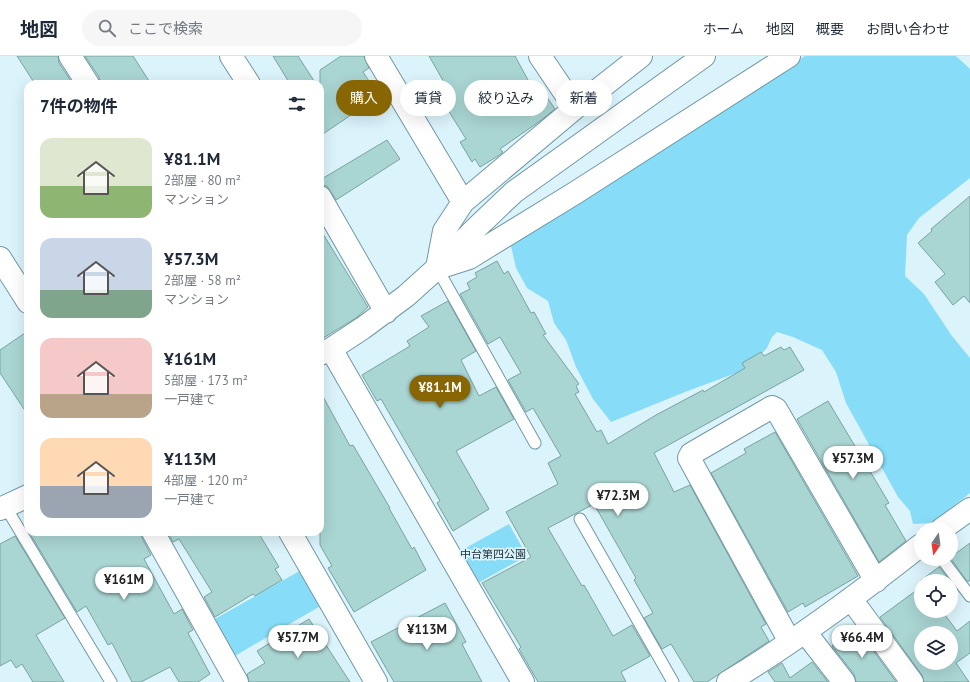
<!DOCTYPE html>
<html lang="ja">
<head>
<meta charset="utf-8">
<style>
  body { margin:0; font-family:"PT Sans","Noto Sans JP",sans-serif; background:#f6f6f7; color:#1f2937; height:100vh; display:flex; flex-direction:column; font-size:15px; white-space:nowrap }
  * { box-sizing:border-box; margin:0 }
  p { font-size:13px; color:#747a83 }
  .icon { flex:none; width:22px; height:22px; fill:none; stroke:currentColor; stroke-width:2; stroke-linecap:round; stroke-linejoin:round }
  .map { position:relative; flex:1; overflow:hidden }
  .side { position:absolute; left:24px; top:24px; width:300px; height:456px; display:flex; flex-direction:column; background:#fff; border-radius:12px; box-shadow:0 4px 16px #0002 }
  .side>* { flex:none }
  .hud { position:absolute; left:336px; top:24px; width:380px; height:36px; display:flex; gap:8px }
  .needle { width:26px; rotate:193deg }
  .controls { position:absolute; left:914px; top:466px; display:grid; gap:8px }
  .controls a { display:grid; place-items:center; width:44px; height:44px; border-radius:50%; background:#fff; box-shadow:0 4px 16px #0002; font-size:20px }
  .price { position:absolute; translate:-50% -34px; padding:0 9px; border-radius:14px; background:#fff; color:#222; font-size:13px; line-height:26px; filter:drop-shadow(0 1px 2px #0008) }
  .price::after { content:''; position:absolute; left:50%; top:24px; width:12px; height:9px; margin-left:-6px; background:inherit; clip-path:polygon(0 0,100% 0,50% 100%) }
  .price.selected { background:#886603; color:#fff }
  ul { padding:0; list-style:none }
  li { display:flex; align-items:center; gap:12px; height:100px; padding:0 16px }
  li span { display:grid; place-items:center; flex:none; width:112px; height:80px; border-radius:12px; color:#555 }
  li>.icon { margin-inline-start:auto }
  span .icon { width:48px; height:48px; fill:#fffc; stroke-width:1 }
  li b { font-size:17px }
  h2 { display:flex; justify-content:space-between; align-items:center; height:48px; padding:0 16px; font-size:17px }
  .chip { padding:0 14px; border-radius:18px; background:#fff; box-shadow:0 4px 16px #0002; font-size:14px; line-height:36px }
  .chip.selected { background:#886603; color:#fff }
  header { display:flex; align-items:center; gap:24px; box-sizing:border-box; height:56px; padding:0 20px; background:#fff; border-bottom:1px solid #e0e1e3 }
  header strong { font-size:19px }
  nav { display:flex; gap:22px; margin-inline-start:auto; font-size:14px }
  .search { width:280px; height:36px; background:#f6f6f7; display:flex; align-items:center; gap:10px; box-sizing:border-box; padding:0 14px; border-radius:22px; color:#747a83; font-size:15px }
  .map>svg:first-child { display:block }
</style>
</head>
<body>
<header>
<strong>地図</strong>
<div class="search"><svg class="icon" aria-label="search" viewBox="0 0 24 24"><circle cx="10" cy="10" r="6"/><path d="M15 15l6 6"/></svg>ここで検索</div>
<nav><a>ホーム</a><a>地図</a><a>概要</a><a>お問い合わせ</a></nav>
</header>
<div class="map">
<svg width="970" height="626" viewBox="0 0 970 626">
  <rect width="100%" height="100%" fill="#dbf3fb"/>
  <!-- green -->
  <path fill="#87ddf7" d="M 805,0 L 956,0 L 970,13 L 970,122 L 919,162 L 907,179 L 905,220 L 924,238 L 952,280 L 970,302 L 970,437 L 932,467 L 913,468 L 910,455 L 898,441 L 846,347 L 836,316 L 822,294 L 793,281 L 777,276 L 772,281 L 767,292 L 747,313 L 685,336 L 611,366 L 593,343 L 576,311 L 566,284 L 554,267 L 548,245 L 527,232 L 516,212 L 511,190 L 549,159 Z
    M 509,468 L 527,500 L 478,527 L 460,495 Z
    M 303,513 L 324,548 L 233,601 L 213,564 Z"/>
  <!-- building -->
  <path fill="#a9d5d3" stroke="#79a3a1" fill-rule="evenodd" d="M 17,0 L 58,0 L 59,7 L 73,28 L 35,28 Z
    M 85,0 L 133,0 L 151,28 L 100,28 L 99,21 Z
    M 273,0 L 298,0 L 316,28 L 290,28 Z
    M 341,0 L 364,0 L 369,12 L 363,16 L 379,40 L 320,80 L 320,14 Z
    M 429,0 L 515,0 L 534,35 L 540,31 L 555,53 L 540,65 L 500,93 L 503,96 L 498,100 L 480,111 L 475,103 L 472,106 L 460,86 L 466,83 L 440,41 L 449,35 Z
    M 387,84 L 400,103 L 336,144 L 327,130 L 320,129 L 320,124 Z
    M 970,140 L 970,247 L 964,240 L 953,249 L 935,226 L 945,218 L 918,187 L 932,175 L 931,173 Z
    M 320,173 L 368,251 L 356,262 L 320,284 Z
    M 497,205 L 504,218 L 508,215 L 531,257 L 534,256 L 546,278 L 543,279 L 579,328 L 576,330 L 579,336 L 575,338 L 597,376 L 601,374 L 608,388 L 656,359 L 703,334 L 704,336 L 745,312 L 742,307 L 761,296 L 764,300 L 781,291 L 784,294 L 790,291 L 804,314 L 654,397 L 674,436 L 690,429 L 766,568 L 761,571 L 769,585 L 707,626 L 694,626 L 671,588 L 662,593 L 644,562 L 653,557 L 634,524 L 636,522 L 594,448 L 548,472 L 582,530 L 584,529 L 613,580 L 632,569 L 650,600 L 621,616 L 626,626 L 538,626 L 519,593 L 521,591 L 482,527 L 531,501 L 506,456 L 558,428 L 548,407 L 561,400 L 533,352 L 526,356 L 508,324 L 521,317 L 500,281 L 488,288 L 460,238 L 470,233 L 467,227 L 477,221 L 475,217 Z
    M 448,245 L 476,295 L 461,304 L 479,340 L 496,331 L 514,363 L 456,395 L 489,453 L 453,475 L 437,447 L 440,445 L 381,343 L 377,345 L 362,319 L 410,290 L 407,285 L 429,271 L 421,260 Z
    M 28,275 L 28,359 L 0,317 L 0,294 Z
    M 320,335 L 350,390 L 353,389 L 390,452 L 389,452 L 412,493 L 414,491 L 426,514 L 354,556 L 328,512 L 332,510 L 320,489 Z
    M 828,345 L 889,447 L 885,449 L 906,485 L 879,506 L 797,363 Z
    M 775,376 L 858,520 L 805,551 L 803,547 L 788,556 L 711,417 L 746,397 L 744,393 Z
    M 29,476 L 141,476 L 142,482 L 151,499 L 144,503 L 174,558 L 182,553 L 193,574 L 188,577 L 210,618 L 198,626 L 179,626 L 170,611 L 141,626 L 132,626 L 112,587 L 108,589 L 86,550 L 77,556 Z
    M 167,476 L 258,476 L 279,511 L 275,513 L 282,524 L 255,540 L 253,538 L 215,561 L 204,541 L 212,536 L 179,483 L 173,486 Z
    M 15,480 L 65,562 L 36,579 L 64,626 L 33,626 L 22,608 L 16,612 L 11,604 L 0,610 L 0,488 Z
    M 970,487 L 970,525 L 967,525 L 951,503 L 951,501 Z
    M 939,511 L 950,525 L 920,525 Z
    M 921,531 L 921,555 L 942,555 L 957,575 L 970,565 L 970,597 L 956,607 L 969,626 L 924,626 L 922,619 L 880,561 ZM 921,577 L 951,577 L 951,607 L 921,607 Z
    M 445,547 L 466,586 L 462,588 L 482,626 L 394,626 L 371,586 Z
    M 309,563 L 350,626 L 249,626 L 247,618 L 265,607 L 257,595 Z
    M 857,572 L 896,626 L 856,626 L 854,618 L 832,590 Z
    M 812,606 L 828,626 L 775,626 L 768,616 L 782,607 L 790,622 Z"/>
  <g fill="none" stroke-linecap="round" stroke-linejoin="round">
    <defs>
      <path id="lane" d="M 437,212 L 535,387
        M 5,450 L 111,626
        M 580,463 L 673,626
        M 942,503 L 970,540"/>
      <path id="street" d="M 70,0 L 88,28
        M 231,0 L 249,28
        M 376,0 L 463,146
        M 540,0 L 575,52
        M 320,141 L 386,256
        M 0,202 L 28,246
        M 437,212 L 444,175 L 463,146 L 575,52 L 641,0
        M 438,212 L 469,202 L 575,137 L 789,0
        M 331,293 L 523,626
        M 320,298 L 331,293 L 363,272 L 406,240 L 437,212 L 474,174 L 514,136 L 704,0
        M 0,453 L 28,440
        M 942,473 L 970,453
        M 153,476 L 237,626
        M 290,476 L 376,626
        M 851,543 L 912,626
        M 805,576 L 844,626
        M 790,586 L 689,402 L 691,398 L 772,351 L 776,353 L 876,525
        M 728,626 C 796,585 859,538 921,489"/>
    </defs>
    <!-- lane casing -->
    <use href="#lane" stroke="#7298a4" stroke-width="13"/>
    <!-- street casing -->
    <use href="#street" stroke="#7298a4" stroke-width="24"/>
    <!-- lane -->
    <use href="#lane" stroke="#fff" stroke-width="11"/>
    <!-- street -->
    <use href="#street" stroke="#fff" stroke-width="22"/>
  </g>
  <g text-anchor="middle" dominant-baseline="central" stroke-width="3.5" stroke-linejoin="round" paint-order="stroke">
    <!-- park labels -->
    <g font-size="11" fill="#1b2e34" stroke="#dbf3fb">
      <text x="493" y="498">中台第四公園</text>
    </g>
  </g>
</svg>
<div class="controls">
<a><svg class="needle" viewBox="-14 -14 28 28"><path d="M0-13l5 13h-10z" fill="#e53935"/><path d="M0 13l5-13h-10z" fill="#747a83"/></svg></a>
<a><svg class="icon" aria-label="locate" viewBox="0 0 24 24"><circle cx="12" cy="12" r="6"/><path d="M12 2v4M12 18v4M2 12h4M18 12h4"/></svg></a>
<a><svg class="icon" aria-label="layers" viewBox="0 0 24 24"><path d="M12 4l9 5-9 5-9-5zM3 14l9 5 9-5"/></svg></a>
</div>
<b class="price selected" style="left:440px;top:353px">¥81.1M</b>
<b class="price" style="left:853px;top:424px">¥57.3M</b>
<b class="price" style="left:618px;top:461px">¥72.3M</b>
<b class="price" style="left:124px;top:545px">¥161M</b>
<b class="price" style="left:427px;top:595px">¥113M</b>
<b class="price" style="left:298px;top:603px">¥57.7M</b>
<b class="price" style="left:862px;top:603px">¥66.4M</b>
<div class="hud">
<a class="chip selected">購入</a>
<a class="chip">賃貸</a>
<a class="chip">絞り込み</a>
<a class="chip">新着</a>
</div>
<section class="side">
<h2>7件の物件<svg class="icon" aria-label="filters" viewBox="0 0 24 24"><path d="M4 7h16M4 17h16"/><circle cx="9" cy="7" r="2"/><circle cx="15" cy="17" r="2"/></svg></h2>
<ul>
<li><span style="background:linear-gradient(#dfe7d0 60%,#8fb573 0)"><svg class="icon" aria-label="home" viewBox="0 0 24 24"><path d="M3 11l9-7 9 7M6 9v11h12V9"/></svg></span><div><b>¥81.1M</b><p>2部屋 · 80 m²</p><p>マンション</p></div></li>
<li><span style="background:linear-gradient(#c9d6e8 65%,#7fa58c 0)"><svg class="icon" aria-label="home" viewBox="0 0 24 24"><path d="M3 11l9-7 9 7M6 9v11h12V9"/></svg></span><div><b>¥57.3M</b><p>2部屋 · 58 m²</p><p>マンション</p></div></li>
<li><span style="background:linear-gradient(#f6c9c9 70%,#b9a48a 0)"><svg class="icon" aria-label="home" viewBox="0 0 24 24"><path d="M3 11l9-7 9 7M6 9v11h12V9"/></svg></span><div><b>¥161M</b><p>5部屋 · 173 m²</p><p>一戸建て</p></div></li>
<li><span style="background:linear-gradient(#ffd9b3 60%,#9aa5b1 0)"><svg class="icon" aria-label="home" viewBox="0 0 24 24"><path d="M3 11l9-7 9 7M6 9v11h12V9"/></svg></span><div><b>¥113M</b><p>4部屋 · 120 m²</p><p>一戸建て</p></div></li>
</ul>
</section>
</div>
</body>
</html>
